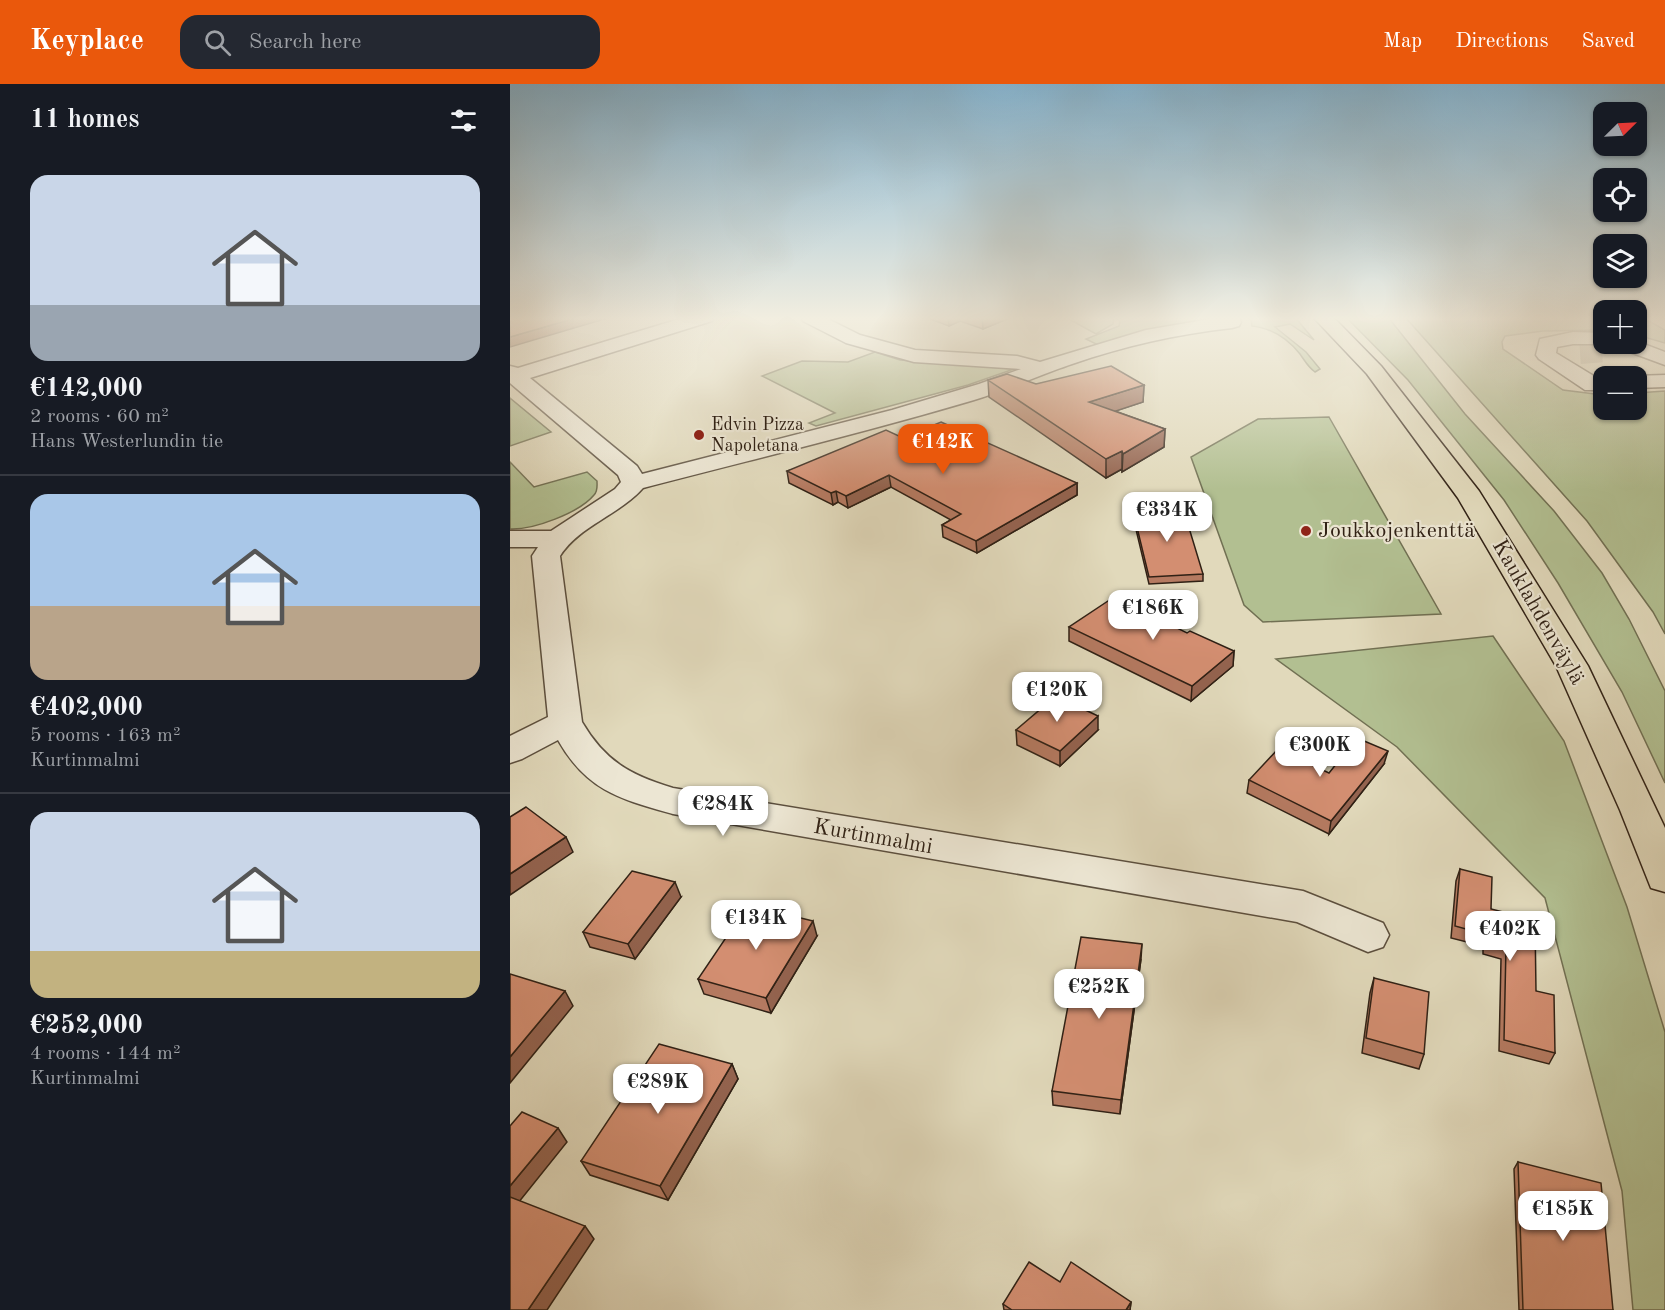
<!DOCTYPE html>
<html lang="en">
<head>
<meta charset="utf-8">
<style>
  body { margin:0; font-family:"Old Standard TT",serif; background:#242831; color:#f1f3f6; height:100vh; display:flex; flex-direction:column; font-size:22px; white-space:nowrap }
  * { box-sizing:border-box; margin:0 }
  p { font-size:20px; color:#9ea1a6 }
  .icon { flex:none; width:33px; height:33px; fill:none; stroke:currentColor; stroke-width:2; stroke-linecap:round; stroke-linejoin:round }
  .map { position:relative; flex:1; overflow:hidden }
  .details { display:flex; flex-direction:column; background:#171b24; width:510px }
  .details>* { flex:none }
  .needle { width:39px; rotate:66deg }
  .controls { position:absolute; left:1083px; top:18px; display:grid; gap:12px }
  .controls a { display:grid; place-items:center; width:54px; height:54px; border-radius:12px; background:#171b24; box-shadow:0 2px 4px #0004; font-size:30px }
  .price { position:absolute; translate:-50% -51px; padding:0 14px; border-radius:12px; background:#fff; color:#222; font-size:20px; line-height:39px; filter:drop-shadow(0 2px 3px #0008) }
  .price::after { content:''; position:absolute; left:50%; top:36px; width:18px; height:14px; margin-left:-9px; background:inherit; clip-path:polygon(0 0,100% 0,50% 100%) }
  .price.active { background:#ea580c; color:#fff }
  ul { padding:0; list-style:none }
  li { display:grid; align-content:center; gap:12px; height:318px; padding:0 30px }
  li+li { border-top:2px solid #363941 }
  li span { display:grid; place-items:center; height:186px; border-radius:18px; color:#555 }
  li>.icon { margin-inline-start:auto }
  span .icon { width:108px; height:108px; fill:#fffc; stroke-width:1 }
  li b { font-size:26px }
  h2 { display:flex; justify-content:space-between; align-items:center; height:72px; padding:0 30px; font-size:26px }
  header { display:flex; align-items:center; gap:36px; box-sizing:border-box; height:84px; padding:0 30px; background:#ea580c; color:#fff }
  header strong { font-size:28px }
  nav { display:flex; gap:33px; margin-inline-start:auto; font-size:21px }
  .search { width:420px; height:54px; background:#242831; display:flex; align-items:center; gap:15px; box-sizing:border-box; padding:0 21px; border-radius:18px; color:#9ea1a6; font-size:22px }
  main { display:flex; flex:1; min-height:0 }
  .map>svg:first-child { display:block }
</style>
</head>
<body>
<header>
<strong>Keyplace</strong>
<div class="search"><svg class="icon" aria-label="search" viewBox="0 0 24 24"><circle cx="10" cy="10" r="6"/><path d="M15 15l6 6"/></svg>Search here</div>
<nav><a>Map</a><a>Directions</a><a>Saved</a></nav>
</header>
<main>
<section class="details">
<h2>11 homes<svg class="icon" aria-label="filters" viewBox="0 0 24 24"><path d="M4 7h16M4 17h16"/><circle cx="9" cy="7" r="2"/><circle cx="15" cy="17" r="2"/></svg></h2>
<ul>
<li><span style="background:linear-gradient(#c9d6e8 70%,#9aa5b1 0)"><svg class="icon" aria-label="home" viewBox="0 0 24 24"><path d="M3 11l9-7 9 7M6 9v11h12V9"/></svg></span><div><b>€142,000</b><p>2 rooms · 60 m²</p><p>Hans Westerlundin tie</p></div></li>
<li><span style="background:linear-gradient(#a9c7e8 60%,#b9a48a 0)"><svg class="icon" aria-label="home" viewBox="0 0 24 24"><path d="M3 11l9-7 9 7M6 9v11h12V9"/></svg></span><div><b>€402,000</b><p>5 rooms · 163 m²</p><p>Kurtinmalmi</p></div></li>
<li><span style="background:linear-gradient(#c9d6e8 75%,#c2b280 0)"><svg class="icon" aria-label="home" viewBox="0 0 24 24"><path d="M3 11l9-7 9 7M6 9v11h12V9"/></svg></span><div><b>€252,000</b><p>4 rooms · 144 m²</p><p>Kurtinmalmi</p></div></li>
</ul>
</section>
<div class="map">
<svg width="1155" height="1226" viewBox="0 0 1155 1226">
  <rect width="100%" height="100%" fill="#e1d9bb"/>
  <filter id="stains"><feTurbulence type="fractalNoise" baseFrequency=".00333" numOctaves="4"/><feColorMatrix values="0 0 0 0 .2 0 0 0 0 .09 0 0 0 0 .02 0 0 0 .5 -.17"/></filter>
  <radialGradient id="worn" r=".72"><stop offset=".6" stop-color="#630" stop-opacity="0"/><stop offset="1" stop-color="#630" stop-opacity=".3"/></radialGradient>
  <!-- green -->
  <path fill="#b2bf91" stroke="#717053" stroke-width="1.5" d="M 555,233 L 710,233 L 588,261 L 576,255 L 609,242 L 610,236 L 604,234 L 603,240 L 586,250 Z
    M 732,233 L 785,233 L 804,256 L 780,240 L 765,243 L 796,268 L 810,285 L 805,288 C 798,283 795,277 790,270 C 778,255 761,244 742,242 L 741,236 Z
    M 836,233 L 878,233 L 955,330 L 1044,427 L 1092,489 L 1119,535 L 1155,607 L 1155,699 L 1112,608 L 1048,499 L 994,416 L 898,296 Z
    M 895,233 L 1093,233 L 1093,246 L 1033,247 L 995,252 L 992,258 L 993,265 L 1053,306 L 1093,311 L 1094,326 L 1126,326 L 1127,309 L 1155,307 L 1155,550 L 1143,528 L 1077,437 Z
    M 1126,233 L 1132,233 L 1155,246 L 1155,259 L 1127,251 Z
    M 365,268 L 390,276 L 504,285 L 458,301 L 306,342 L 299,339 L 325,329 L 252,292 L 292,277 L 338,278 Z
    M 0,314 L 41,348 L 0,362 Z
    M 819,333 L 931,530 L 753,538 L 734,521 L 681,373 L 748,335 Z
    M 0,378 L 24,403 L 77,388 L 87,397 C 87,402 88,407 84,411 C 69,429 23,446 0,445 Z
    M 983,552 L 1054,657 L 1117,823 L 1155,948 L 1155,1226 L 1123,1226 L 1112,1107 L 1035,814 L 887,663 L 766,575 Z"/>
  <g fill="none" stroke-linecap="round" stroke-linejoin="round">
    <!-- minor-tunnel -->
    <path stroke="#beb49a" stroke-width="22" stroke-dasharray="22 10" stroke-linecap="butt" d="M 1070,269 L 1095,267"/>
    <defs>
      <path id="minor" d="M 176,233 L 204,233 L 202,237 L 20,294 L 127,382 L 132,390 L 382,326 L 469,300 L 511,285 L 404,278 L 336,259 L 293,237 L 291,233 L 314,233 L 350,251 L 405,266 L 507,272 L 530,278 L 636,246 L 700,235 L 729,234 L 731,238 L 729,242 L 722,244 C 667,250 614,262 562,280 C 529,291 497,306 464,316 C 354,349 243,375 133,404 C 109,431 69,442 50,472 L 72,638 C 95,677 120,691 163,704 L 793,807 L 873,839 L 879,851 L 873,863 L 858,868 L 787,838 L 163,730 C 110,715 77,707 48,656 L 12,675 L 0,679 L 0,652 L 38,633 L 22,472 L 28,463 L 0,463 L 0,447 L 41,447 L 105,405 L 111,398 L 108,391 L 0,299 L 0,282 L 8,284 Z
        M 1063,248 L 1094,249 L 1094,260 L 1099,260 L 1063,260 L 1047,263 L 1046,269 L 1087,294 L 1094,294 L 1094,306 L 1075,306 L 1029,275 L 1026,271 L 1030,255 Z
        M 1126,257 L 1155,268 L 1155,281 L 1109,264 L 1106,260 L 1126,260 Z
        M 1155,291 L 1155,303 L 1126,304 L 1126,292 L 1123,292 Z"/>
      <path id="major" d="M 803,233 L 823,233 L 871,282 L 969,407 L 1078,582 L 1155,744 L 1155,808 L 1141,804 L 1110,726 L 1046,582 L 948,414 L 857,290 Z"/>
    </defs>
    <!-- minor casing -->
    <use href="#minor" stroke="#5c4f3e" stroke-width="3"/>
    <!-- major casing -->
    <use href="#major" stroke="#302115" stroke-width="3"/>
    <!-- minor -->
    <use href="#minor" fill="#ece6d3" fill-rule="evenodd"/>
    <!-- major -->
    <use href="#major" fill="#e1d9bb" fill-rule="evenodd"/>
  </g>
  <!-- wall -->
  <path fill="#b57a61" stroke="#302115" stroke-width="1.5" d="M 415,233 L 502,233 L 473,245 L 450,237 L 439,242 Z
    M 478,296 L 526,300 L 634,301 L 633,318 L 605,327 L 655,345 L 654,363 L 612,388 L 612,385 L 596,394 L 479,313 Z
    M 393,354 L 567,399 L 567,411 L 467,469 L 433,453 L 432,441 L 441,436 L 381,403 L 338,424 L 328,418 L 323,421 L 279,399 L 277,387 Z
    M 623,427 L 693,490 L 693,497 L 639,500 L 623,433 Z
    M 559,543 L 724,567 L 723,582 L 681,617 L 559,557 Z
    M 506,646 L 588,646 L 550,682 L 507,661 Z
    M 874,680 L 819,750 L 737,709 L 739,696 L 819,689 Z
    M 950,785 L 981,825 L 1026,907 L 1045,969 L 1039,980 L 989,967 L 991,875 L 973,870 L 973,862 L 941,854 L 946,797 Z
    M 171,813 L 125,875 L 80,863 L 73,848 Z
    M 307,852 L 261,929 L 194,910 L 188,895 Z
    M 631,875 L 610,1030 L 543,1021 L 542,1007 Z
    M 864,894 L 914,970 L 909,985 L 852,969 L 860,909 Z
    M 222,980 L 228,995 L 158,1116 L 80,1091 L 71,1077 Z
    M 1008,1078 L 1103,1226 L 1009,1226 L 1004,1085 Z
    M 550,1198 L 621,1218 L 620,1226 L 494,1226 L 493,1220 Z"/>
  <!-- shaded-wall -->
  <path fill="#94634f" stroke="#302115" stroke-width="1.5" d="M 69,233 L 101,233 L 0,263 L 0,253 Z
    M 438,233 L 450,233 L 450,237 L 439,242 Z
    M 472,233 L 502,233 L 473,245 Z
    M 634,301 L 633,318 L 579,336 L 579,318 Z
    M 655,345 L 654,363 L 612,388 L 613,370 Z
    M 612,367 L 612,385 L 596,394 L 596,375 Z
    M 379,391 L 381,403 L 338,424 L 336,412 Z
    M 567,399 L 567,411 L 467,469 L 466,457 Z
    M 326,407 L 328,418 L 323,421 L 321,409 Z
    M 724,567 L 723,582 L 681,617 L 682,602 Z
    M 588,632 L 588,646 L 550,682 L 550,667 Z
    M 878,667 L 874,680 L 819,750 L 821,737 Z
    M 56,753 L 63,768 L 0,811 L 0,790 Z
    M 165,798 L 171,813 L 125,875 L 118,860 Z
    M 303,837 L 307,852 L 261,929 L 256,914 Z
    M 632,860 L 631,875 L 610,1030 L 611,1016 Z
    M 55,907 L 63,922 L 0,999 L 0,973 Z
    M 222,980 L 228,995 L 158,1116 L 150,1102 Z
    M 48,1044 L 57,1058 L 4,1124 L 0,1119 L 0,1102 Z
    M 75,1142 L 84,1155 L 37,1226 L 18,1226 Z
    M 621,1218 L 620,1226 L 616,1226 Z"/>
  <!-- building -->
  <path fill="#d38e71" stroke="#302115" stroke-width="1.5" d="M 0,233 L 69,233 L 0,253 Z
    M 601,282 L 634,301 L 579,318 L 655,345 L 613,370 L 612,367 L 596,375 L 478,296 L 497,290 L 526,300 Z
    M 431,338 L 567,399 L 466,457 L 432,441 L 451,430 L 379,391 L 336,412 L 326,407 L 321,409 L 277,387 L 376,346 L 393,354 Z
    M 673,424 L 693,490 L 639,493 L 623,427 Z
    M 604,513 L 677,549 L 680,547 L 724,567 L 682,602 L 559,543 Z
    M 546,612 L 588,632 L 550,667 L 506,646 Z
    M 847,654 L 878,667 L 821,737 L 739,696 L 768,665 L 819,689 Z
    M 16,723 L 56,753 L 0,790 L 0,733 Z
    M 950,785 L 982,793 L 981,825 L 1025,836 L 1026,907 L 1044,911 L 1045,969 L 994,956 L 996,863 L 978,859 L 978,851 L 945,842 Z
    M 122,787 L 165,798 L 118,860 L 73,848 Z
    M 238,821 L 303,837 L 256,914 L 188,895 Z
    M 571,853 L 632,860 L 611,1016 L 542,1007 Z
    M 0,890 L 55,907 L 0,973 Z
    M 864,894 L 919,908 L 914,970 L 856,954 Z
    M 149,960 L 222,980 L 150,1102 L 71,1077 Z
    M 12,1028 L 48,1044 L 0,1102 L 0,1042 Z
    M 1008,1078 L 1091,1099 L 1103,1226 L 1013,1226 Z
    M 0,1113 L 75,1142 L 18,1226 L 0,1226 Z
    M 519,1178 L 550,1198 L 561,1178 L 621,1218 L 616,1226 L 502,1226 L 493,1220 Z"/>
  <!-- sky -->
  <linearGradient id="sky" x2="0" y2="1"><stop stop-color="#86b6d3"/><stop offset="0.58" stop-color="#f2eee0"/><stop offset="1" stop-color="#f2eee0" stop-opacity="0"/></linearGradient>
  <rect width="1155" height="405" fill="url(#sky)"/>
  <!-- markers -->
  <g fill="#8f2418" stroke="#ece6d3" stroke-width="2">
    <circle cx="189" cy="351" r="6"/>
    <circle cx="796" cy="447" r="6"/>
  </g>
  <g text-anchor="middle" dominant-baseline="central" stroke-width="4.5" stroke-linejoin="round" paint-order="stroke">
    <!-- far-poi labels -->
    <g font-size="18" fill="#302115" stroke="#ece6d3" text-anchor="start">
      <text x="201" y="341">Edvin Pizza<tspan x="201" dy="21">Napoletana</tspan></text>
    </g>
    <!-- poi labels -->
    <g font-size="22" fill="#302115" stroke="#ece6d3" text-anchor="start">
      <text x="808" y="447">Joukkojenkenttä</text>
    </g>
    <!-- street labels -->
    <g font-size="22" fill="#302115" stroke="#ece6d3">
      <text transform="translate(1028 528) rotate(60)">Kauklahdenväylä</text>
      <text transform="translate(363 753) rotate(10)">Kurtinmalmi</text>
    </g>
  </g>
  <rect width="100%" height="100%" filter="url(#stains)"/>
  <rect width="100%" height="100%" fill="url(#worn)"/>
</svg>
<div class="controls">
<a><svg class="needle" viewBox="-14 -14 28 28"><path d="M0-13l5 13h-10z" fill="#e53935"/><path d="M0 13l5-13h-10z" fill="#9ea1a6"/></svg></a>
<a><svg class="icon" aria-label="locate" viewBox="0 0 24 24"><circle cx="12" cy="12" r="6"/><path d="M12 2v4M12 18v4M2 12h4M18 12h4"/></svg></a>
<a><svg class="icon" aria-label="layers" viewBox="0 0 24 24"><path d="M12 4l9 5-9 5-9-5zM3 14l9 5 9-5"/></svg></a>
<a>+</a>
<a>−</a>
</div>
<b class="price active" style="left:433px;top:391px">€142K</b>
<b class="price" style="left:657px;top:459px">€334K</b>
<b class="price" style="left:643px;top:557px">€186K</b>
<b class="price" style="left:547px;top:639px">€120K</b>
<b class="price" style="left:810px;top:694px">€300K</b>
<b class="price" style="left:213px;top:753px">€284K</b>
<b class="price" style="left:246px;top:867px">€134K</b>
<b class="price" style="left:1000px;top:878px">€402K</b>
<b class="price" style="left:589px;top:936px">€252K</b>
<b class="price" style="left:148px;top:1031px">€289K</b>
<b class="price" style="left:1053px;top:1158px">€185K</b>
</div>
</main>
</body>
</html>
